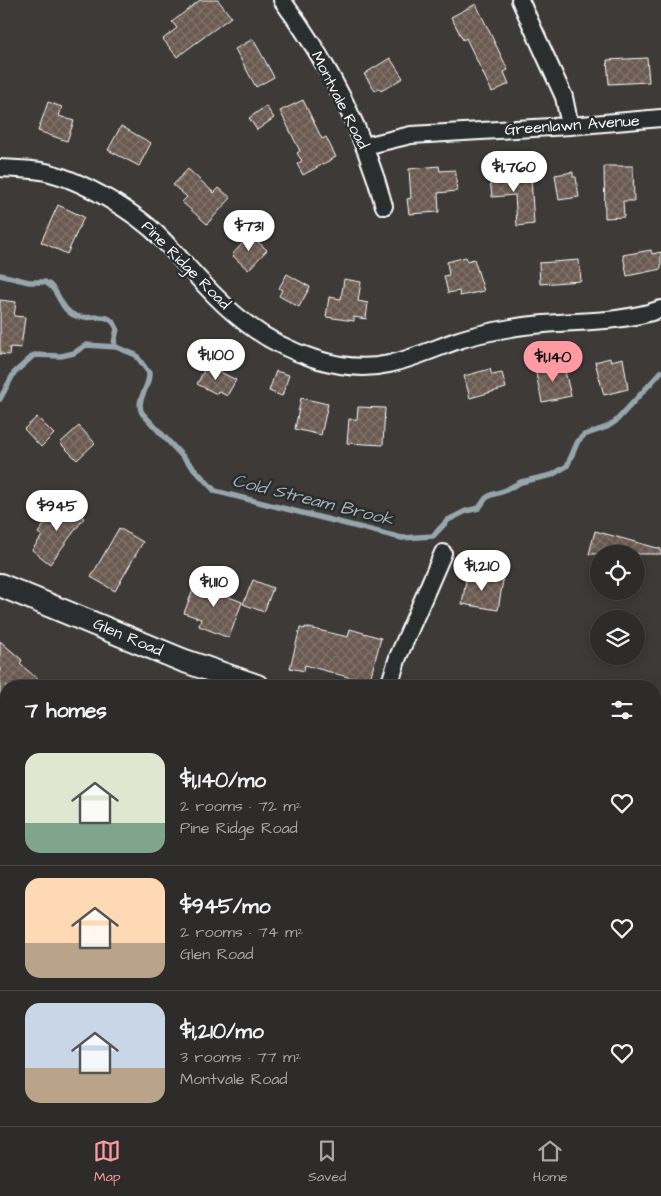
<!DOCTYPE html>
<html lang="en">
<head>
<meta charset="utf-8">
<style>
  body { margin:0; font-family:"Architects Daughter",sans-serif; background:#363432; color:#f1f3f6; height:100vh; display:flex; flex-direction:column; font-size:19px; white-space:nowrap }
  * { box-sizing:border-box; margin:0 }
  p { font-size:16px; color:#a7a7a8 }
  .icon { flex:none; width:28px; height:28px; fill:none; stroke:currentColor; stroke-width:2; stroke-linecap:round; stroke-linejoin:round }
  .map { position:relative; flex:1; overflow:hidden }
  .side { position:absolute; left:0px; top:680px; width:661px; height:446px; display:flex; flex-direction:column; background:#2e2c2a; border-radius:20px 20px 0 0; box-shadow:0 2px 12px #0003,0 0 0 1px #494847 }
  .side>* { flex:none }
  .fabs { position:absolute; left:590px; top:545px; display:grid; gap:10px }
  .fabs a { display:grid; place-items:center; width:55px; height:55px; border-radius:50%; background:#2e2c2a; box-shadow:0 2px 12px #0003,0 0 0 1px #494847; font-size:25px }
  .price { position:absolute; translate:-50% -42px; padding:0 11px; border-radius:18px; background:#fff; color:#222; font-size:16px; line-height:32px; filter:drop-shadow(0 1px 2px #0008) }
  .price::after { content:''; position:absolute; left:50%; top:30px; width:15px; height:11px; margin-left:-8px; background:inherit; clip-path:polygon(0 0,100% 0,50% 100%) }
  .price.on { background:#ff9aa2; color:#111 }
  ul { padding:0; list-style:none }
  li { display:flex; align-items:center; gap:15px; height:125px; padding:0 25px }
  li+li { border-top:1px solid #494847 }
  li span { display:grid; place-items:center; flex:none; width:140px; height:100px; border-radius:15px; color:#555 }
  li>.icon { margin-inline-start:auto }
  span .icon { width:60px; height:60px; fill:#fffc; stroke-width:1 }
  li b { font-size:21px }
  h2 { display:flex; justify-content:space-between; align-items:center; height:60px; padding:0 25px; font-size:21px }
  .dock { display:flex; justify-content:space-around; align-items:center; height:70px; border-top:1px solid #494847; background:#2e2c2a; font-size:14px; color:#a7a7a8 }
  .dock a { display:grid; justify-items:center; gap:2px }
  .dock .on { color:#ff9aa2 }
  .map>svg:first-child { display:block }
</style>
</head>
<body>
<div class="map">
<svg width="661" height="1126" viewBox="0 0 661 1126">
  <defs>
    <pattern id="building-cross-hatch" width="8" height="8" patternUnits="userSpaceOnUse" patternTransform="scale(1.25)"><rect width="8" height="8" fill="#6a5a51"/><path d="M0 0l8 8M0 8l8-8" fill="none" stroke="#80736b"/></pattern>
  </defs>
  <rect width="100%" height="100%" fill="#3d3a38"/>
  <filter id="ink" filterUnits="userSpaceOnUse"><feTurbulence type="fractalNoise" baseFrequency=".02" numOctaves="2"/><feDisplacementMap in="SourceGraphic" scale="10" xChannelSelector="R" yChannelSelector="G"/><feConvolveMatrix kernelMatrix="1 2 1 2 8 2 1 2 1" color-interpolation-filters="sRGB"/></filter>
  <g filter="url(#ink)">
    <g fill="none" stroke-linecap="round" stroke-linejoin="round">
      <!-- stream -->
      <path stroke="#96a6ac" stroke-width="5.5" d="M 0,275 L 29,282 L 45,282 C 60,289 59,310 76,316 C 91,322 109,308 117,329 L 114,343 L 116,347 L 136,355 L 149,373 C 150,388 135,399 142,413 L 215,491 L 402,538 L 433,536 L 448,520 L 466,511 L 479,508 L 486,498 L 491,495 L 504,491 L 521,482 L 552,475 L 567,466 L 578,441 L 584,435 L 607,427 L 616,421 L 661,372
        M 0,399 L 14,373 L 34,355 L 61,356 L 74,353 L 86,345 L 116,347"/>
    </g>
    <!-- building -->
    <path fill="url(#building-cross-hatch)" stroke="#fff" d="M 200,0 L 218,0 L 231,17 L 177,57 L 163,39 L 177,28 L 172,22 Z
      M 476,4 L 508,70 L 504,72 L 509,84 L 492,92 L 466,38 L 463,40 L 451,17 Z
      M 253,39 L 274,77 L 256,87 L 235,49 Z
      M 390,58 L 403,78 L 381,91 L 379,88 L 375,91 L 364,74 Z
      M 647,58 L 649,82 L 609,84 L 607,60 Z
      M 303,100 L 322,139 L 326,137 L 336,157 L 303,175 L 297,164 L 302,161 L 297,153 L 300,151 L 280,111 Z
      M 48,102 L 62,107 L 59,116 L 74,121 L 67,141 L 38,131 Z
      M 266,106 L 274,118 L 257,130 L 249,118 Z
      M 121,126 L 151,143 L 139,166 L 108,150 Z
      M 439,166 L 440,171 L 455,170 L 457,191 L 438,193 L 439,212 L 409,214 L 407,199 L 411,198 L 409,169 Z
      M 604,166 L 633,166 L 634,201 L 623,201 L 624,217 L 605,218 Z
      M 188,169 L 214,193 L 219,188 L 231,198 L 207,224 L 182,202 L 187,197 L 173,185 Z
      M 517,169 L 518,180 L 531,178 L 534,224 L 517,226 L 515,195 L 492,197 L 489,171 Z
      M 573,172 L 573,177 L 576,177 L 579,197 L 559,200 L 555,175 Z
      M 58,205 L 84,217 L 67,254 L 41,242 Z
      M 250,235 L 267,250 L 248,270 L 232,255 Z
      M 651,250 L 652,254 L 661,252 L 661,269 L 627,276 L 623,255 Z
      M 466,257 L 467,261 L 474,259 L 484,291 L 460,296 L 459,291 L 448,293 L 444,276 L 449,275 L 447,262 Z
      M 579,260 L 581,281 L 540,284 L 539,263 Z
      M 287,274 L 310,287 L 299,307 L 279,296 L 282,290 L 279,288 Z
      M 344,279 L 361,282 L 358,301 L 368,303 L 366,319 L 354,317 L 354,321 L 326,317 L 329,297 L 341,299 Z
      M 0,300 L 16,302 L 14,316 L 25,317 L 21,348 L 10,347 L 9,355 L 0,354 Z
      M 610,358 L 611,361 L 623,358 L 628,389 L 604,395 L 595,362 Z
      M 563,363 L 571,396 L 542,402 L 535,369 Z
      M 207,365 L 236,380 L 227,396 L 218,391 L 217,394 L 197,384 Z
      M 490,369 L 492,375 L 502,373 L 506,388 L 470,398 L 464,376 Z
      M 276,371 L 289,375 L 282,396 L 269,391 Z
      M 301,398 L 328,404 L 321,435 L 295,429 Z
      M 358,407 L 385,408 L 383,445 L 347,443 L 349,419 L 357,420 Z
      M 37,417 L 54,434 L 41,447 L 24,429 Z
      M 79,426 L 95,443 L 77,460 L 60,443 Z
      M 61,502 L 84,518 L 50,564 L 32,550 L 42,536 L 38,533 Z
      M 119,528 L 143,542 L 115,591 L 91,577 Z
      M 595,531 L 661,549 L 661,554 L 589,554 Z
      M 467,574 L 503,580 L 498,610 L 462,604 Z
      M 207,575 L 220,580 L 216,592 L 242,602 L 229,638 L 199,626 L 201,619 L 184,613 L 193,590 L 200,592 Z
      M 253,580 L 273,588 L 264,612 L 243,604 Z
      M 305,627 L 348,637 L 350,629 L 381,638 L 369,683 L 305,665 L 304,671 L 290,668 L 300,628 L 305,629 Z
      M 0,641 L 22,660 L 20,664 L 46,686 L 6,686 L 6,693 L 0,700 Z"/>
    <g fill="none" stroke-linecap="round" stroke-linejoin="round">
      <defs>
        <path id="street" d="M 282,0 C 328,62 364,132 384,206
          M 520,0 L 564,97 L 570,126
          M 365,146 L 411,135 L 570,126 L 661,118
          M 0,168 C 14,169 28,169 41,171 C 79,178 136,212 162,239 C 190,268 215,300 247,324 C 284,352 342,375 389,364 C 412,359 434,349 456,341 C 473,335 494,331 511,328 C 561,319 613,326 661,309
          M 389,686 L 398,657 L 443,553
          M 0,972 L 6,963
          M 655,1109 L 660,1112"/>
        <path id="secondary" d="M 0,585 L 182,660 L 257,686
          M 655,822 L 661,824"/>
        <path id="primary" d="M 641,1126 L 649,1120"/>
      </defs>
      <!-- street casing -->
      <use href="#street" stroke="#fff" stroke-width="20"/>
      <!-- secondary casing -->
      <use href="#secondary" stroke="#fff" stroke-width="26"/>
      <!-- primary casing -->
      <use href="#primary" stroke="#fff" stroke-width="29"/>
      <!-- street -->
      <use href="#street" stroke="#2a2d2e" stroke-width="16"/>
      <!-- secondary -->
      <use href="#secondary" stroke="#2a2d2e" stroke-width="22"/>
      <!-- primary -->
      <use href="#primary" stroke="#746a5a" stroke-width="25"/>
    </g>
  </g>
  <g text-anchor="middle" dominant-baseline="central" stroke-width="5" stroke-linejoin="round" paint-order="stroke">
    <!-- street labels -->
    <g font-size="16" fill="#fff" stroke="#2a2d2e">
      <text transform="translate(340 100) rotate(63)">Montvale Road</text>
      <text transform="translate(572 125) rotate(-4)">Greenlawn Avenue</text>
      <text transform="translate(186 265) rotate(45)">Pine Ridge Road</text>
      <text transform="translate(128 637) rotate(23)">Glen Road</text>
    </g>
    <!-- water labels -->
    <g font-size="18" font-style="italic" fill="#a8b4ba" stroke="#2a2d2e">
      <text transform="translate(313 500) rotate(14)">Cold Stream Brook</text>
    </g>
  </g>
</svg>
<div class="fabs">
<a><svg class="icon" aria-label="locate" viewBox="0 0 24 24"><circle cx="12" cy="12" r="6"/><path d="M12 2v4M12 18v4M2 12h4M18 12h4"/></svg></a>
<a><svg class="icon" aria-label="layers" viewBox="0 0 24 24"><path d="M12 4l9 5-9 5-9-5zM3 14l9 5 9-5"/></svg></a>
</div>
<b class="price" style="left:514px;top:193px">$1,760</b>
<b class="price" style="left:249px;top:252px">$731</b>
<b class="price" style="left:216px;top:381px">$1,100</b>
<b class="price on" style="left:553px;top:383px">$1,140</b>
<b class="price" style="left:57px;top:532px">$945</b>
<b class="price" style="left:482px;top:592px">$1,210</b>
<b class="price" style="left:214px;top:608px">$1,110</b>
<section class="side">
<h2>7 homes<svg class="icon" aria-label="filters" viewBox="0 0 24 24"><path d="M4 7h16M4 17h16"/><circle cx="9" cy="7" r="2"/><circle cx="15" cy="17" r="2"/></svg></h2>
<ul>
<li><span style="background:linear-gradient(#dfe7d0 70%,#7fa58c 0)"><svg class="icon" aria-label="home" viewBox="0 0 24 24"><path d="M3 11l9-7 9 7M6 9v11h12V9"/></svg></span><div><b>$1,140/mo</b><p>2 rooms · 72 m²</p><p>Pine Ridge Road</p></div><svg class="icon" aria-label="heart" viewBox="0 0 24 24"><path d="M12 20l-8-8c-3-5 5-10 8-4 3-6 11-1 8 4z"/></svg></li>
<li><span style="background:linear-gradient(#ffd9b3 65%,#b9a48a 0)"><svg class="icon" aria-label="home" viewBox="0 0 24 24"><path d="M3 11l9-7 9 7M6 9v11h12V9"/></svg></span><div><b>$945/mo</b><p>2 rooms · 74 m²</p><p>Glen Road</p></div><svg class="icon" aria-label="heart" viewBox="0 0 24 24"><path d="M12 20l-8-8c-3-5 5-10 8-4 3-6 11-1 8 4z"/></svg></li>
<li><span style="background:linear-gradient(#c9d6e8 65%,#b9a48a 0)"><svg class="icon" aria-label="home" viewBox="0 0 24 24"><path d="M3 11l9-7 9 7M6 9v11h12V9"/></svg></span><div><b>$1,210/mo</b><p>3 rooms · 77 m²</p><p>Montvale Road</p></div><svg class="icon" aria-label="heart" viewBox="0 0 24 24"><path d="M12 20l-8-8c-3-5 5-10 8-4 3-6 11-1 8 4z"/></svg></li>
</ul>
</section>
</div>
<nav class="dock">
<a class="on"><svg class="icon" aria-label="map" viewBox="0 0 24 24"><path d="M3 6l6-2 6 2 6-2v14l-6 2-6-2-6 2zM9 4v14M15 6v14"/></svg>Map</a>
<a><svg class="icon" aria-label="saved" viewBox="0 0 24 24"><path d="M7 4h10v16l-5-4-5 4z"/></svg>Saved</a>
<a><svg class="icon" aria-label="home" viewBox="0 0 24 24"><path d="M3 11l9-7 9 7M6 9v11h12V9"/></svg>Home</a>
</nav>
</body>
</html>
